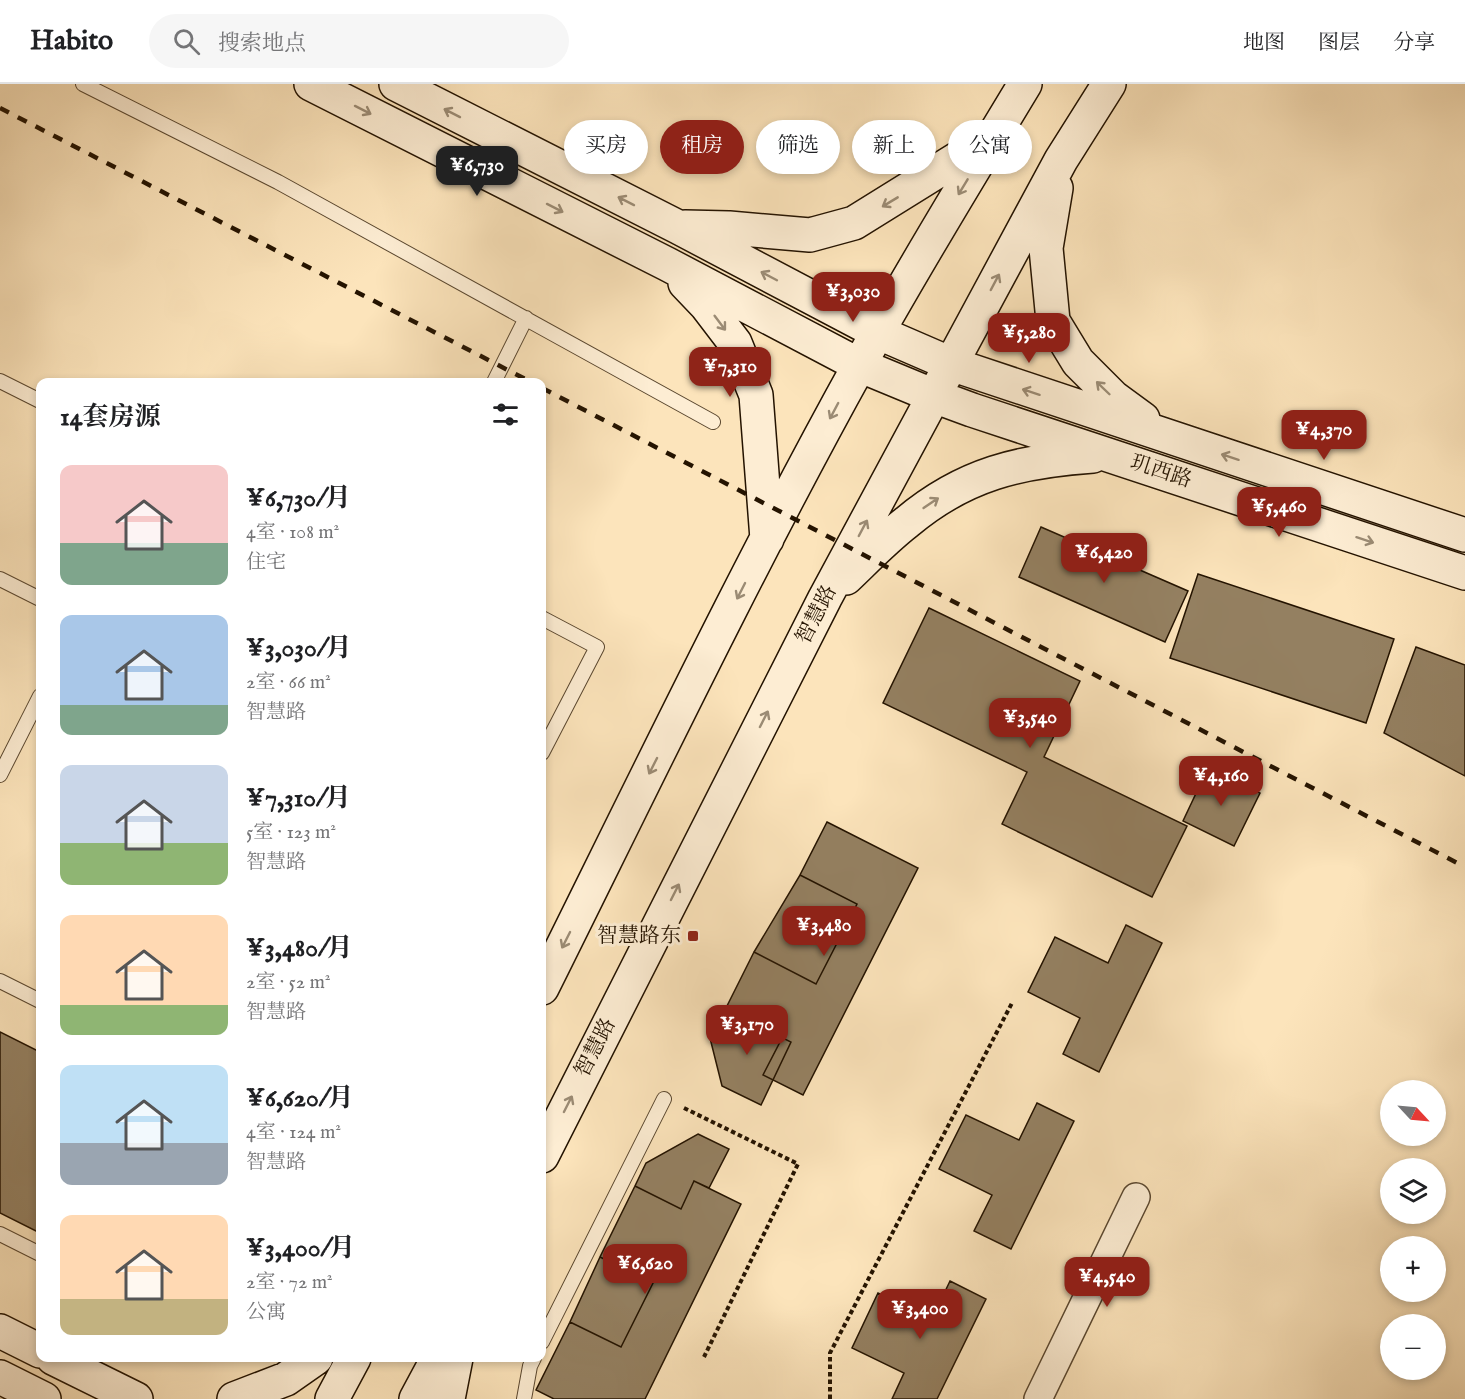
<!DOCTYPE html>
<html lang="zh">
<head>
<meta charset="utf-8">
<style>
  body { margin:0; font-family:"IM FELL English","Noto Serif SC",serif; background:#f6f6f6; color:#202124; height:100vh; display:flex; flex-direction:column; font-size:22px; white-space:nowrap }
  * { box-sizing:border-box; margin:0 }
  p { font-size:20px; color:#757577 }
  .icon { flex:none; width:33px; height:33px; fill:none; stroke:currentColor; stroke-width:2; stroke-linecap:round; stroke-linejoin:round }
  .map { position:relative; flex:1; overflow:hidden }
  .sheet { position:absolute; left:36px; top:294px; width:510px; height:984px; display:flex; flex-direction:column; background:#fff; border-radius:12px; box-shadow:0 3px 9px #0003 }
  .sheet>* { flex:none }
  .banner { position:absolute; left:564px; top:36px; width:570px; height:54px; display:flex; gap:12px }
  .needle { width:39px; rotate:116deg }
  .buttons { position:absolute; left:1380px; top:996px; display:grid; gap:12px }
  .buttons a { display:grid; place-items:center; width:66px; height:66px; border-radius:50%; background:#fff; box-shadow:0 3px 9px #0003; font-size:30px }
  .price { position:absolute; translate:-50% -51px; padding:0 14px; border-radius:12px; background:#8f2418; color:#fff; font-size:20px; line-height:39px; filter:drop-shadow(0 2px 3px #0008) }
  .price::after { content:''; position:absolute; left:50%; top:36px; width:18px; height:14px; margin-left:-9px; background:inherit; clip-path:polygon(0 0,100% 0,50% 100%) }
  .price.selected { background:#222; color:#fff }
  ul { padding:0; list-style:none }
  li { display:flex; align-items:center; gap:18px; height:150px; padding:0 24px }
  li span { display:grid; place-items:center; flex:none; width:168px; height:120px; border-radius:12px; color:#555 }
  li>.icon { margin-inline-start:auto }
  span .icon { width:72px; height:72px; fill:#fffc; stroke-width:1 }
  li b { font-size:26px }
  h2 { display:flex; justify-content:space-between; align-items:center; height:72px; padding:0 24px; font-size:26px }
  .pill { padding:0 21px; border-radius:27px; background:#fff; box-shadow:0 3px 9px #0003; font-size:21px; line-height:54px }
  .pill.selected { background:#8f2418; color:#fff }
  header { display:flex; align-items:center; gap:36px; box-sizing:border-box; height:84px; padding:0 30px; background:#fff; border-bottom:2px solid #e0e0e0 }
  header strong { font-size:28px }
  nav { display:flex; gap:33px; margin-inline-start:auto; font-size:21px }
  .search { width:420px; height:54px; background:#f6f6f6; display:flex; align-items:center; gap:15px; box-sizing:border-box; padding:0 21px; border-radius:33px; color:#757577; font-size:22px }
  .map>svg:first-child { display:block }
</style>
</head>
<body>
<header>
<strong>Habito</strong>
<div class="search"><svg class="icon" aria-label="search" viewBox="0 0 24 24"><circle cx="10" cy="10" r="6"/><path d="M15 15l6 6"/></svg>搜索地点</div>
<nav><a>地图</a><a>图层</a><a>分享</a></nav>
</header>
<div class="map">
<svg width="1465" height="1315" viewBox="0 0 1465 1315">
  <rect width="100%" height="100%" fill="#fce4bb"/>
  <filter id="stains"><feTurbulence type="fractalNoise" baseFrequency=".00333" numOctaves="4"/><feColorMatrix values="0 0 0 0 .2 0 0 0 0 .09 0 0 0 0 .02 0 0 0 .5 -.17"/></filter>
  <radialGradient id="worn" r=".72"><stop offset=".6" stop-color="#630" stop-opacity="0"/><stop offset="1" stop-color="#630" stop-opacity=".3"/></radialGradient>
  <!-- building -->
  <path fill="#948061" stroke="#241300" stroke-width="1.5" d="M 1041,443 L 1188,507 L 1165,558 L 1019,493 Z
    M 1198,490 L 1394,555 L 1366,639 L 1170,574 Z
    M 929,524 L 1080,597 L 1044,673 L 1187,742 L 1152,813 L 1002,740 L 1027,688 L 883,619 Z
    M 1416,563 L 1465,581 L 1465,692 L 1384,649 Z
    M 1208,684 L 1260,709 L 1234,762 L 1183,737 Z
    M 827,738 L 918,784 L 803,1011 L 763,991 L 782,954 L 725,926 L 754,868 L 816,900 L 857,820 L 800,791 Z
    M 800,791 L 857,820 L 816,900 L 754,868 Z
    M 1126,841 L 1162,859 L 1099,988 L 1063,970 L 1080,934 L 1028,908 L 1055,853 L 1108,879 Z
    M 725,926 L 791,958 L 761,1021 L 722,1002 L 710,954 Z
    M 0,948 L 40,968 L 40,1149 L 0,1129 Z
    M 1037,1019 L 1074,1037 L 1011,1165 L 974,1147 L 992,1111 L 939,1085 L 966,1031 L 1019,1056 Z
    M 698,1050 L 729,1065 L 709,1104 L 694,1097 L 681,1125 L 635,1102 L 646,1079 Z
    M 694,1097 L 741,1120 L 645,1315 L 554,1315 L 536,1306 L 570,1238 L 621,1263 L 653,1199 L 600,1173 L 635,1102 L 681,1125 Z
    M 600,1173 L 653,1199 L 621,1263 L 570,1238 Z
    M 950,1197 L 986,1215 L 937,1315 L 892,1315 L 904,1289 L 852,1264 L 878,1209 L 932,1235 Z"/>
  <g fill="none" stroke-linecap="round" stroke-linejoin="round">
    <defs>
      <path id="lane" d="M 83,0 L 278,98 L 713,338
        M 0,297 L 40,317
        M 494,298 L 526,234
        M 0,495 L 40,515
        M 542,534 L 597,563 L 542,669
        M 0,691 L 40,612
        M 0,897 L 40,917
        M 0,1150 L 40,1170
        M 542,1258 L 664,1015
        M 524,1315 L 530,1282 L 534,1274"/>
      <path id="street" d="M 1038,1315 L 1136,1113"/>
      <path id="secondary" d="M 311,0 L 667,180 L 859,281 L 934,312 L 972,326 L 1465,489
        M 396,0 L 678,143 L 877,248 L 951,280 L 1465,451
        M 1056,104 L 1046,164 L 1053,237 L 1078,278 L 1113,313 L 1143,335
        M 685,143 L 729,144 L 810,151 L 854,139 L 986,57
        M 685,199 L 706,221 L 735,259 L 756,311 L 767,455
        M 846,494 C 866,475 885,455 907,438 C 964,390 1020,377 1093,372
        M 542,904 C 646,695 747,484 860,280 C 912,185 969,93 1025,0
        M 542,1072 L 825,514 L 1061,76 L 1109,0
        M 0,1247 L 40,1267
        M 53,1274 L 136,1315
        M 0,1293 L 44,1315
        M 234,1315 L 286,1295 L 316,1274
        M 332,1315 L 354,1274
        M 416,1315 L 438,1274
        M 448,1315 L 456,1274"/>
    </defs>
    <!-- lane casing -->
    <use href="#lane" stroke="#5a472f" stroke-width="16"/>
    <!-- street casing -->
    <use href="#street" stroke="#5a472f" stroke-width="30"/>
    <!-- secondary casing -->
    <use href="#secondary" stroke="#241300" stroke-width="36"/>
    <!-- path -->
    <path stroke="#241300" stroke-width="4" stroke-dasharray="4.5 3" stroke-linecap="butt" d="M 684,1024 L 798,1080 L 704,1273
      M 830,1315 L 830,1269 L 1012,919"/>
    <!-- lane -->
    <use href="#lane" stroke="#fdedd3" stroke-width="14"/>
    <!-- street -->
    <use href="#street" stroke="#fdedd3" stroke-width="27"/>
    <!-- secondary -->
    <use href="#secondary" stroke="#fdedd3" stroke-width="33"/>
    <!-- rail -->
    <path stroke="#241300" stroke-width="4.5" stroke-dasharray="10 10" stroke-linecap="butt" d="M 0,24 L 531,298
      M 542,304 L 1465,783"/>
  </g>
  <!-- one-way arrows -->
  <defs><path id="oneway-shaft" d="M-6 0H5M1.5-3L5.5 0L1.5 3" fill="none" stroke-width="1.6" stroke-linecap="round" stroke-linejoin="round" transform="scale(1.5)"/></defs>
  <g stroke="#9b8b74">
    <use href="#oneway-shaft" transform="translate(363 26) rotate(27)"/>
    <use href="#oneway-shaft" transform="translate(452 29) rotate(-153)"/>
    <use href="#oneway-shaft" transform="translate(963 103) rotate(121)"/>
    <use href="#oneway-shaft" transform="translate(626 117) rotate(-153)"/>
    <use href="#oneway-shaft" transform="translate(890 118) rotate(149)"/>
    <use href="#oneway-shaft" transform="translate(555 124) rotate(27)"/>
    <use href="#oneway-shaft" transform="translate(769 192) rotate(-152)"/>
    <use href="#oneway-shaft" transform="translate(995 198) rotate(-62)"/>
    <use href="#oneway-shaft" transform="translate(720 239) rotate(53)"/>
    <use href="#oneway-shaft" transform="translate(1103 304) rotate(-136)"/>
    <use href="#oneway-shaft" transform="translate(1031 308) rotate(-162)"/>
    <use href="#oneway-shaft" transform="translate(834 327) rotate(118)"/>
    <use href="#oneway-shaft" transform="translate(1230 373) rotate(-162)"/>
    <use href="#oneway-shaft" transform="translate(931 419) rotate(-34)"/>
    <use href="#oneway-shaft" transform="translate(863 444) rotate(-62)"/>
    <use href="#oneway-shaft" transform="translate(1365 456) rotate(18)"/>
    <use href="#oneway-shaft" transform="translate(741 507) rotate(117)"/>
    <use href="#oneway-shaft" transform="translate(764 635) rotate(-63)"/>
    <use href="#oneway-shaft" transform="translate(653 682) rotate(117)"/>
    <use href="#oneway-shaft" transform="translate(675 808) rotate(-63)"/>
    <use href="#oneway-shaft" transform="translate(566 856) rotate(117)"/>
    <use href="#oneway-shaft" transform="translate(568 1020) rotate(-63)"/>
  </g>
  <!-- markers -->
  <rect fill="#8f2418" stroke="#fdedd3" stroke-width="2" x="687" y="846" width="12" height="12" rx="3"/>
  <g text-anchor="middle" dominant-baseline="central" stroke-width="6" stroke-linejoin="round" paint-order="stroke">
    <!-- street labels -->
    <g font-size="21" fill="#241300" stroke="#fdedd3">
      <text transform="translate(1161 388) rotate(18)">玑西路</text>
      <text transform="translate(817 531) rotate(-63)">智慧路</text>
      <text transform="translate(596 964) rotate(-63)">智慧路</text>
    </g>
    <!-- poi labels -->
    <g font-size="21" fill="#241300" stroke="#fdedd3" text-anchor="end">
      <text x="681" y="852">智慧路东</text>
    </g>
  </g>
  <rect width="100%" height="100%" filter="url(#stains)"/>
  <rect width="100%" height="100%" fill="url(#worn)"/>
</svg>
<div class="buttons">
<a><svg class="needle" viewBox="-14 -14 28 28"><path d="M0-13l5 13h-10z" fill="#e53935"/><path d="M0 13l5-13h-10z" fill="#757577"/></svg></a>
<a><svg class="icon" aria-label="layers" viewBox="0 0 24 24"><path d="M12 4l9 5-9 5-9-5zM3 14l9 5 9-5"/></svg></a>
<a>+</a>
<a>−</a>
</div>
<b class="price selected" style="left:477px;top:113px">¥6,730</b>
<b class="price" style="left:853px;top:239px">¥3,030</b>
<b class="price" style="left:1029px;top:280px">¥5,280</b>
<b class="price" style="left:730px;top:314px">¥7,310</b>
<b class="price" style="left:1324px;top:377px">¥4,370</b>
<b class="price" style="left:1279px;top:454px">¥5,460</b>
<b class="price" style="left:1104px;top:500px">¥6,420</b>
<b class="price" style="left:1030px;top:665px">¥3,540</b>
<b class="price" style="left:1221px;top:723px">¥4,160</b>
<b class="price" style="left:824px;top:873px">¥3,480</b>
<b class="price" style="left:747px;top:972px">¥3,170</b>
<b class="price" style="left:645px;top:1211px">¥6,620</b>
<b class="price" style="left:1107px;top:1224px">¥4,540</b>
<b class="price" style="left:920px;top:1256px">¥3,400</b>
<div class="banner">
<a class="pill">买房</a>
<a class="pill selected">租房</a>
<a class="pill">筛选</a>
<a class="pill">新上</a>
<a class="pill">公寓</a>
</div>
<section class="sheet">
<h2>14套房源<svg class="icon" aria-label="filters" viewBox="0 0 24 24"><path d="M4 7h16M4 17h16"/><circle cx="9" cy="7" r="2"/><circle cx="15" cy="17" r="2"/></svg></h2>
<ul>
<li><span style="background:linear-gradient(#f6c9c9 65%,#7fa58c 0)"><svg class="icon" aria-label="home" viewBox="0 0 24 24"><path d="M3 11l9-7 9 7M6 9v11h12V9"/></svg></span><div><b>¥6,730/月</b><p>4室 · 108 m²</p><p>住宅</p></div></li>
<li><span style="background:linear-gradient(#a9c7e8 75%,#7fa58c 0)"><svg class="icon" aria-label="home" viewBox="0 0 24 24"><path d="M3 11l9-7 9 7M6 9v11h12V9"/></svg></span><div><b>¥3,030/月</b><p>2室 · 66 m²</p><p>智慧路</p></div></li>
<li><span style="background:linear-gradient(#c9d6e8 65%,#8fb573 0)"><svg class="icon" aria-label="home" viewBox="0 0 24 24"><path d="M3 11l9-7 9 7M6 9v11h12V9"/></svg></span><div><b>¥7,310/月</b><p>5室 · 123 m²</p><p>智慧路</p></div></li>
<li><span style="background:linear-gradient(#ffd9b3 75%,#8fb573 0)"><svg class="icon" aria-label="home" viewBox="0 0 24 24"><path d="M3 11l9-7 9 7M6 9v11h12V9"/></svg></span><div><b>¥3,480/月</b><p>2室 · 52 m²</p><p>智慧路</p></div></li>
<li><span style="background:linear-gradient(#bfe0f5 65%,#9aa5b1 0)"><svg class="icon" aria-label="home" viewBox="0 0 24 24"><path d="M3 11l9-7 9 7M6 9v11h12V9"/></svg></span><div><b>¥6,620/月</b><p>4室 · 124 m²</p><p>智慧路</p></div></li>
<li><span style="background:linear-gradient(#ffd9b3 70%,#c2b280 0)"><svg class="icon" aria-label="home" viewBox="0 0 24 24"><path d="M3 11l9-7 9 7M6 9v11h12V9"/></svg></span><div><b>¥3,400/月</b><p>2室 · 72 m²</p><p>公寓</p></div></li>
</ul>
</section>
</div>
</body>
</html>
